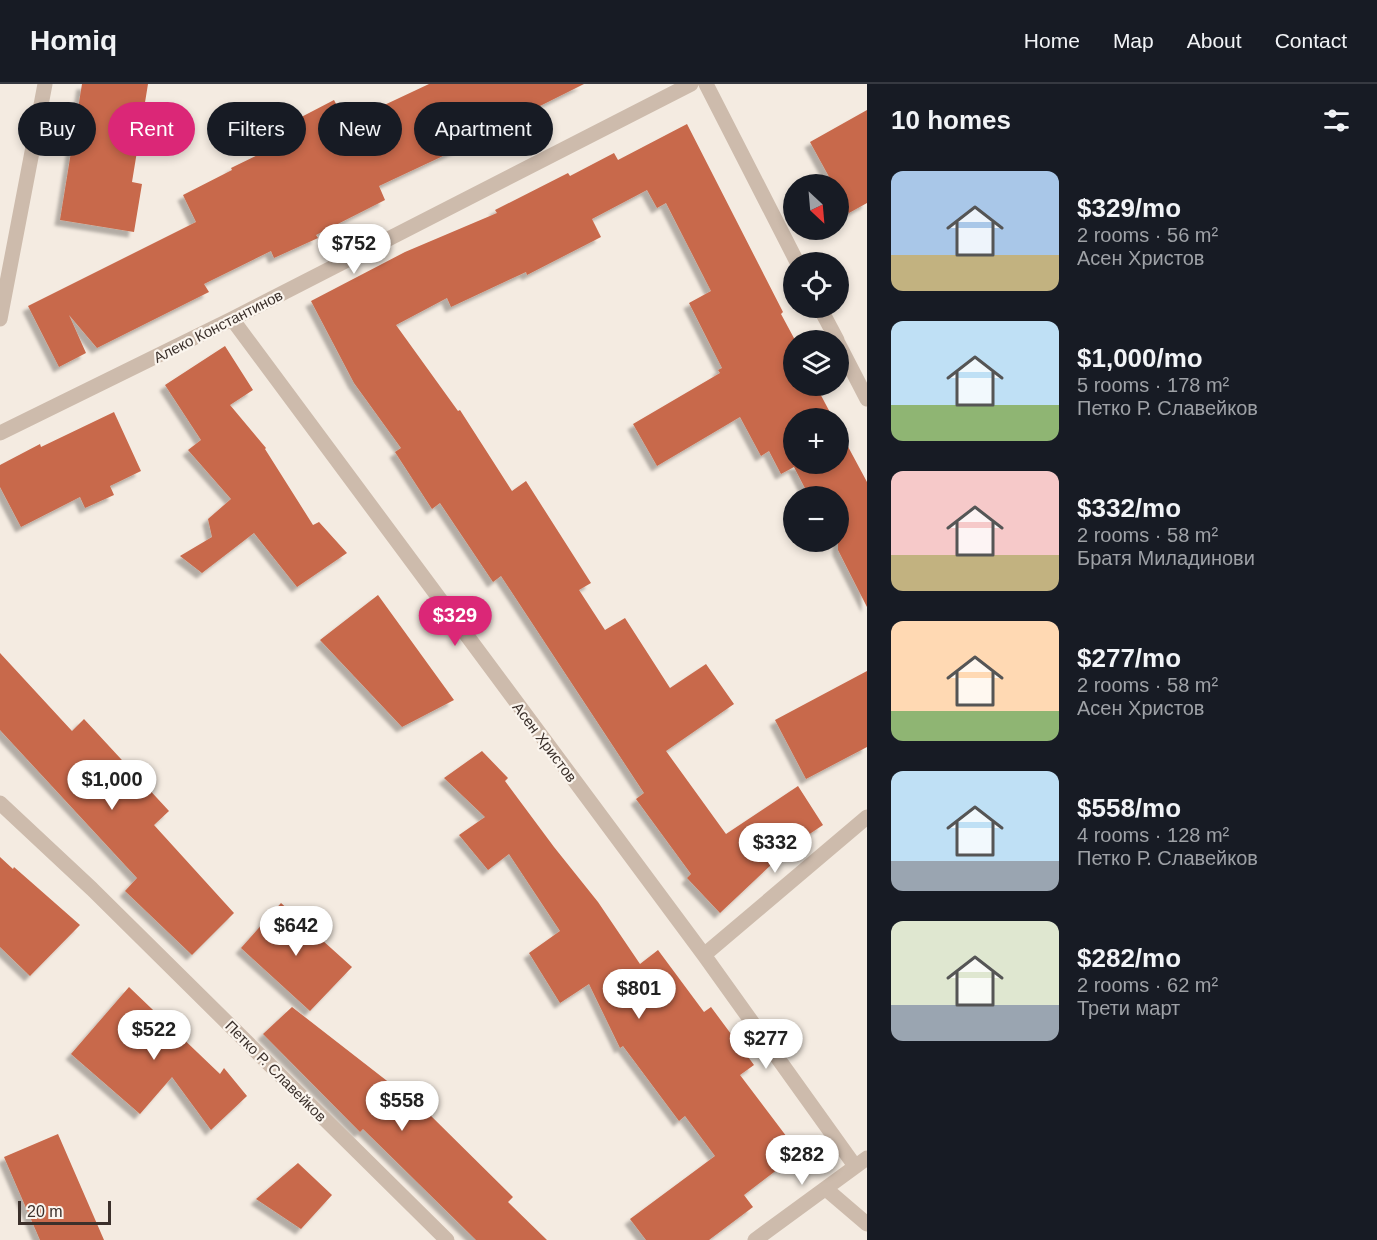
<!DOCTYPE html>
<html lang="en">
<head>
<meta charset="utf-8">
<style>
  body { margin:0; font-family:Helvetica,sans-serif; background:#242831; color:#f1f3f6; height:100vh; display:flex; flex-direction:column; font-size:22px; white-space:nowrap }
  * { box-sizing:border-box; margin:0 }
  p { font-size:20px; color:#9ea1a6 }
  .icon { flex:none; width:33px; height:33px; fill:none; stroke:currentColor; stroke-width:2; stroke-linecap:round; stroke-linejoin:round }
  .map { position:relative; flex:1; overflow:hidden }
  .panel { display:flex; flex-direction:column; background:#171b24; width:510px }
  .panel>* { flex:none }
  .hud { position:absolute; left:18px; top:18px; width:570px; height:54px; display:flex; gap:12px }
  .needle { width:39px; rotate:154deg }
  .controls { position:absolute; left:783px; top:90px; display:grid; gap:12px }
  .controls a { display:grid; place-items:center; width:66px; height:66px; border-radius:50%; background:#171b24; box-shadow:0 3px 9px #0003; font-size:30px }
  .scale { position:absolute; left:18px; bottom:15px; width:93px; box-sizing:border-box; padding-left:6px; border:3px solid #3b302b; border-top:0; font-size:16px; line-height:21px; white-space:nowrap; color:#3b302b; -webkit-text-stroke:4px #fbf5ee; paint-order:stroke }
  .price { position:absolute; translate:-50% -51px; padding:0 14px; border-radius:21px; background:#fff; color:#222; font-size:20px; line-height:39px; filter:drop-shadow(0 2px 3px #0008) }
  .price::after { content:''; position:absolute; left:50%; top:36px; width:18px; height:14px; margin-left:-9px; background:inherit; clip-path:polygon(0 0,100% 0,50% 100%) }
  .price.current { background:#db2777; color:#fff }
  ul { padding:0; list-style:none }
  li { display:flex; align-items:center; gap:18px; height:150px; padding:0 24px }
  li span { display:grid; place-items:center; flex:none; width:168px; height:120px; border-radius:12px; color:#555 }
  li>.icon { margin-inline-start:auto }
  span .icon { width:72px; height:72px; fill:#fffc; stroke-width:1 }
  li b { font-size:26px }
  h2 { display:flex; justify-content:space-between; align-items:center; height:72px; padding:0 24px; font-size:26px }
  .pill { padding:0 21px; border-radius:27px; background:#171b24; box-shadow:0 3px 9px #0003; font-size:21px; line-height:54px }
  .pill.current { background:#db2777; color:#fff }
  header { display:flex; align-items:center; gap:36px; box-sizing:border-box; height:84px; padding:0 30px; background:#171b24; border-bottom:2px solid #363941 }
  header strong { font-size:28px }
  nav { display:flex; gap:33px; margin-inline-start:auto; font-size:21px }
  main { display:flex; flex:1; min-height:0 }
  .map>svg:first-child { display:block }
</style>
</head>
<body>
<header>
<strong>Homiq</strong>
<nav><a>Home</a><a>Map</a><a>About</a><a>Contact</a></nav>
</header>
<main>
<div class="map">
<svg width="867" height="1156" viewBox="0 0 867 1156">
  <defs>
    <filter id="shadow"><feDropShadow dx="-5.5" dy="5.5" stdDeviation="1.5" flood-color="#0004"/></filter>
  </defs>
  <rect width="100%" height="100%" fill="#f4ebe1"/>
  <!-- building -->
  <path fill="#c8694b" filter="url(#shadow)" d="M 82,0 L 148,0 L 132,98 L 142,100 L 134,148 L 60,136 Z
    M 429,0 L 584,0 L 506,39 L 507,42 L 379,102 L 385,116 L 316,151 L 318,154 L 274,174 L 271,167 L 204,200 L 209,208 L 97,264 L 69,231 L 86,269 L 59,283 L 28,222 L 196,138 L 183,111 L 232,86 L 231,84 L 293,54 L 286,41 L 334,16 L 346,39 Z
    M 867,26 L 867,119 L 849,129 L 838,110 L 838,100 L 833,100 L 810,58 Z
    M 687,40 L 783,228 L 781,230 L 795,256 L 792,256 L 794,302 L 816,302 L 833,334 L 794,334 L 794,380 L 838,380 L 838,344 L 867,398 L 867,523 L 838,466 L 838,412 L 809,412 L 794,383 L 781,390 L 769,367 L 761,372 L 740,333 L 657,382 L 633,340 L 720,289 L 718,286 L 722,284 L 689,219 L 711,207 L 666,119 L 657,124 L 647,106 L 592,135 L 601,153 L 527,191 L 526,188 L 451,223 L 447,214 L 396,241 L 458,327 L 460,326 L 512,407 L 526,397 L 591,499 L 579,506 L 605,546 L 625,534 L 670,604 L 706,580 L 734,620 L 666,667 L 726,750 L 798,702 L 823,741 L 769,777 L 772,780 L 720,829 L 687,794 L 691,790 L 636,715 L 644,709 L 501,492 L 493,498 L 440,419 L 432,425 L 395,368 L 401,364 L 354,299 L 311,217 L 405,168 L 497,129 L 495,126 L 568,89 L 570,92 L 614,69 L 618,76 Z
    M 225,262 L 253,306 L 230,321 L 266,364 L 265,365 L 313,441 L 319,438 L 347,469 L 297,503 L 254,449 L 202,489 L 180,472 L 212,453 L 208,435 L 231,415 L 188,366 L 201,356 L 165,301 Z
    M 114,328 L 141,387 L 110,402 L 114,411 L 85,424 L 80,413 L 21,443 L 0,403 L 0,381 L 40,360 L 41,363 Z
    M 378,511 L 454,616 L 402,643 L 320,556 Z
    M 0,569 L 72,647 L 84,635 L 169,727 L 154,741 L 234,829 L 192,871 L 125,807 L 137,794 L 0,646 Z
    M 867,587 L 867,663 L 806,695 L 775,636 Z
    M 482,667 L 508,694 L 505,697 L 554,763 L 598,818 L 640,880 L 658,866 L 704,928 L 711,923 L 754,981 L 740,991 L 799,1069 L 744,1111 L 753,1123 L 709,1156 L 646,1156 L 630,1135 L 715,1072 L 685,1032 L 679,1037 L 623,962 L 620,964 L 589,900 L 560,919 L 529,869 L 560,847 L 509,770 L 488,786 L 459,751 L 485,733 L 444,694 Z
    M 0,773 L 13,785 L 14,783 L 80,841 L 30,892 L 0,863 Z
    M 281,819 L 352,883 L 310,927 L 241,864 Z
    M 129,903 L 220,990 L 224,984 L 247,1012 L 211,1046 L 172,993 L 140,1030 L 71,970 Z
    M 292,923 L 427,1028 L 513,1113 L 508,1118 L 547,1156 L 476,1156 L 363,1045 L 360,1048 L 263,950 Z
    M 58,1050 L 104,1156 L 40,1156 L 4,1073 Z
    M 298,1079 L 332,1111 L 301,1145 L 256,1115 Z"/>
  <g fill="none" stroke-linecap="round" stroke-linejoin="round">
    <!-- minor -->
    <path stroke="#cdbbac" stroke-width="15" d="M 706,0 L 797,178
      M 820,224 L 837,256
      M 0,235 L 45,0
      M 232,235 L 704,871 L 855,1082
      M 838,259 L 867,315
      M 0,349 L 232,235 L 691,0
      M 0,719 L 92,805 L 447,1156
      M 704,871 L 867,733
      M 826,1105 L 867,1140
      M 755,1156 L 867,1074"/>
  </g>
  <g text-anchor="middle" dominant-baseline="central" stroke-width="4.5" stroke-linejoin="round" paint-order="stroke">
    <!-- street labels -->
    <g font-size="15" fill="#3b302b" stroke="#fbf5ee">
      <text transform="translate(218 242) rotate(-27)">Алеко Константинов</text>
      <text transform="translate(545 658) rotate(53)">Асен Христов</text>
      <text transform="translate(276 987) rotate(45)">Петко Р. Славейков</text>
    </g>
  </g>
</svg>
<div class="controls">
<a><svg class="needle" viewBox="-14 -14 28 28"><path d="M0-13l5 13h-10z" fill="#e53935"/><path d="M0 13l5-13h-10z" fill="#9ea1a6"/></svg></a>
<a><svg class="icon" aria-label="locate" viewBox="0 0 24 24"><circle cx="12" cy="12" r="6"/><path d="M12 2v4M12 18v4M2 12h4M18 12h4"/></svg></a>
<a><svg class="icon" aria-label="layers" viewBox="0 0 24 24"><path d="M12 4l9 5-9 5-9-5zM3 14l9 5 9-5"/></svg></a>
<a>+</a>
<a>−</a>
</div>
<div class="scale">20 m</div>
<b class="price" style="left:354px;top:191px">$752</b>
<b class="price current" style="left:455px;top:563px">$329</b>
<b class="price" style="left:112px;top:727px">$1,000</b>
<b class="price" style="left:775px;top:790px">$332</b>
<b class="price" style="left:296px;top:873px">$642</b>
<b class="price" style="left:639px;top:936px">$801</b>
<b class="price" style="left:154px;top:977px">$522</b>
<b class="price" style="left:766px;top:986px">$277</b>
<b class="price" style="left:402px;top:1048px">$558</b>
<b class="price" style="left:802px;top:1102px">$282</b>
<div class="hud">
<a class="pill">Buy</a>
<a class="pill current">Rent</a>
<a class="pill">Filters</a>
<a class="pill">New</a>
<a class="pill">Apartment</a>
</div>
</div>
<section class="panel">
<h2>10 homes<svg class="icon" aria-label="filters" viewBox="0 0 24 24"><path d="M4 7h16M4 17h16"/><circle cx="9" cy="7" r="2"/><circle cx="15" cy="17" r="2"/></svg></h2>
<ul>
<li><span style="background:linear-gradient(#a9c7e8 70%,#c2b280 0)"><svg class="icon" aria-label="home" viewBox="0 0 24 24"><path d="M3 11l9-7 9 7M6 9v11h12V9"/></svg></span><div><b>$329/mo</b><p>2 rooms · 56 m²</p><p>Асен Христов</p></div></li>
<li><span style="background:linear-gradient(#bfe0f5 70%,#8fb573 0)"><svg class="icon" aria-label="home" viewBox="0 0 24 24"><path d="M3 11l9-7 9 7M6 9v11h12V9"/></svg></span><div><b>$1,000/mo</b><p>5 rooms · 178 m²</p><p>Петко Р. Славейков</p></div></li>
<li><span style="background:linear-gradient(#f6c9c9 70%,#c2b280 0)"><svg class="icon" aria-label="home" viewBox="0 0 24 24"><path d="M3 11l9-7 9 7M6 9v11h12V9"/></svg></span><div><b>$332/mo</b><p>2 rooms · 58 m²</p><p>Братя Миладинови</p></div></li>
<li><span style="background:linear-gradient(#ffd9b3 75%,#8fb573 0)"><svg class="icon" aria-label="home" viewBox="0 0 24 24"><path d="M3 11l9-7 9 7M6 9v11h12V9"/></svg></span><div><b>$277/mo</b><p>2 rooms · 58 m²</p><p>Асен Христов</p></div></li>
<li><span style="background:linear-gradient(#bfe0f5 75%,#9aa5b1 0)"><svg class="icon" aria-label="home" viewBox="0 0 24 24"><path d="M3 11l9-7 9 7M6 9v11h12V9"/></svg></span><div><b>$558/mo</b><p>4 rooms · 128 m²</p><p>Петко Р. Славейков</p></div></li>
<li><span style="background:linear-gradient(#dfe7d0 70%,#9aa5b1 0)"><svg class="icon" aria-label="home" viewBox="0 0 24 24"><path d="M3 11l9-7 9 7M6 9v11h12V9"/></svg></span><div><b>$282/mo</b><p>2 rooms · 62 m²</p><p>Трети март</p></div></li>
</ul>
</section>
</main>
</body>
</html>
